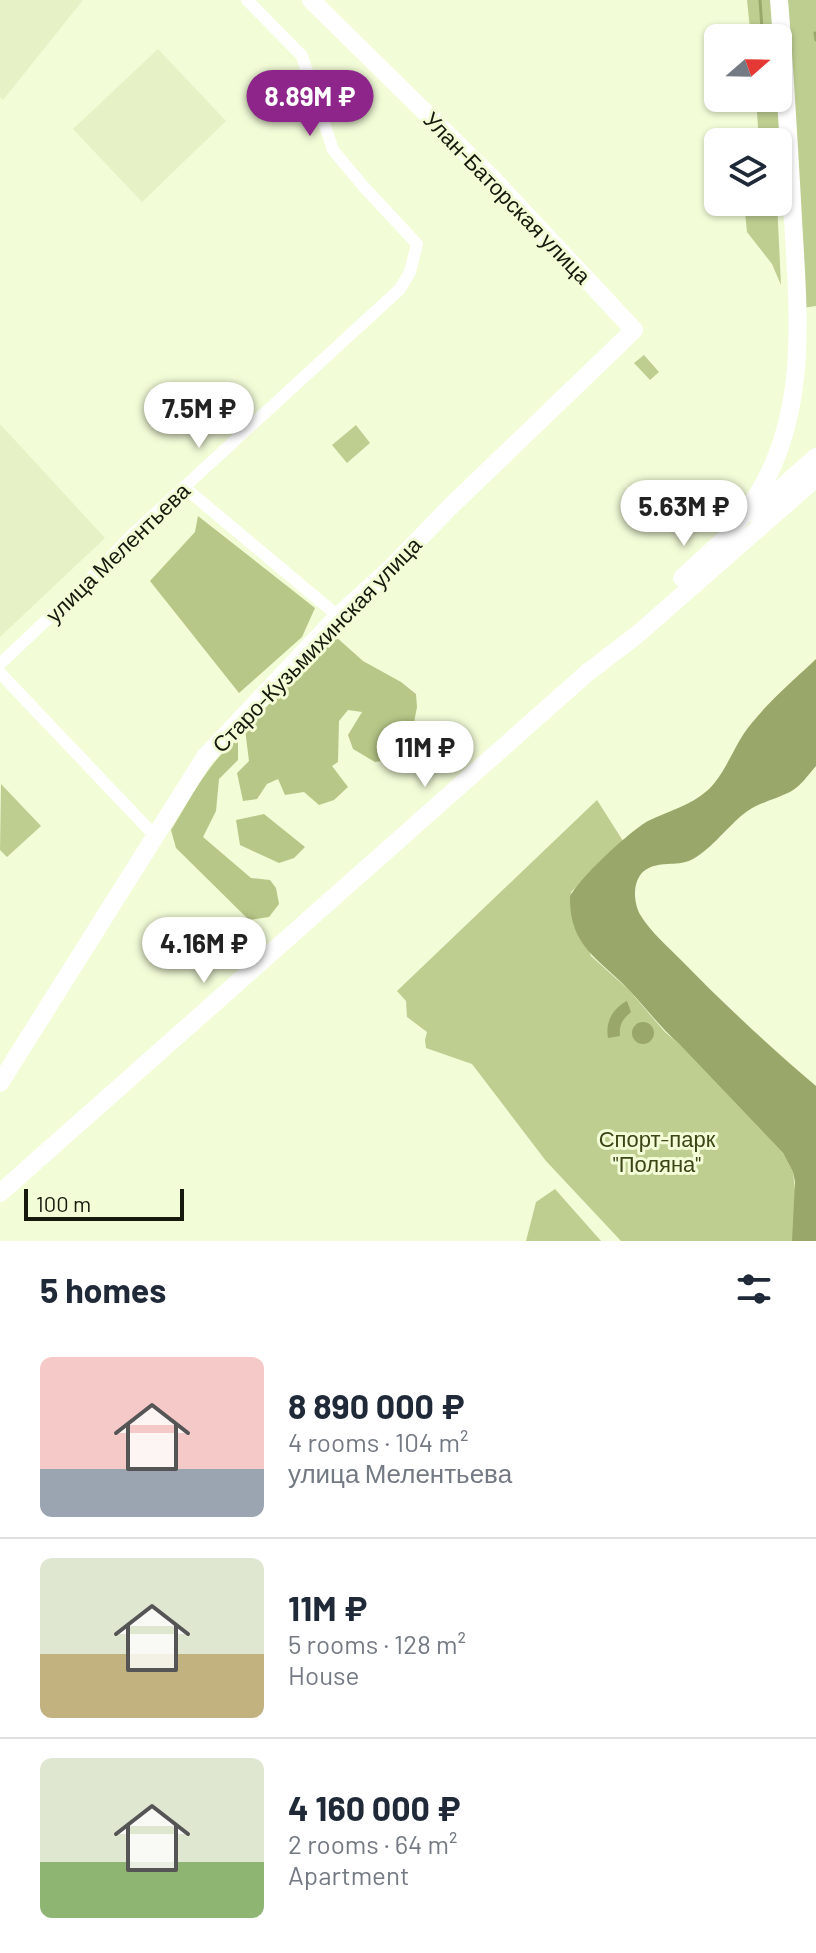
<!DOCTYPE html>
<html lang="en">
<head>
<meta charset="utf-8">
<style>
  body { margin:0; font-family:Barlow,sans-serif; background:#f2f2f3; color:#1f2937; height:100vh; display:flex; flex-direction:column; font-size:30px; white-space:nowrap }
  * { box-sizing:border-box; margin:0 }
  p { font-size:26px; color:#747a83 }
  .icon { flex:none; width:44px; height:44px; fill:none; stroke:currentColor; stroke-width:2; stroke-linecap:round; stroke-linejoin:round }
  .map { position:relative; height:1241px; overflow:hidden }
  .sheet { display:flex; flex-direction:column; background:#fff; flex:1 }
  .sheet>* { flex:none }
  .needle { width:52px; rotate:70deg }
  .tools { position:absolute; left:704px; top:24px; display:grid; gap:16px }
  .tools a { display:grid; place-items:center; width:88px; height:88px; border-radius:12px; background:#fff; box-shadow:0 2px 6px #0004; font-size:40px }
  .scale { position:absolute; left:24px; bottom:20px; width:160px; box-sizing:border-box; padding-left:8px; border:4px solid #161a0d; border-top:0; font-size:22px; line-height:28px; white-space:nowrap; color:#161a0d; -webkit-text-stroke:6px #f2fcd7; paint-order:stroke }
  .price { position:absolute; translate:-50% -68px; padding:0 18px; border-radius:28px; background:#fff; color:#222; font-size:26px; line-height:52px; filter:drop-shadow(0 2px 4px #0008) }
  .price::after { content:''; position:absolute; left:50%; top:48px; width:24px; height:18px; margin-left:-12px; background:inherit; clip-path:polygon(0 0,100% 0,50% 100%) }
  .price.selected { background:#8e258a; color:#fff }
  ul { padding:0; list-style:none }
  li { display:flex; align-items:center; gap:24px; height:200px; padding:0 40px }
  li+li { border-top:2px solid #e0e1e3 }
  li span { display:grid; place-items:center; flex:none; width:224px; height:160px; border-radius:12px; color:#555 }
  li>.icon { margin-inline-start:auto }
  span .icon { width:96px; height:96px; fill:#fffc; stroke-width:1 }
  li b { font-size:34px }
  h2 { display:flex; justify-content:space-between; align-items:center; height:96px; padding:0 40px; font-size:34px }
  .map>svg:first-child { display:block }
</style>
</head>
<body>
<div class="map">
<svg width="816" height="1241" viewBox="0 0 816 1241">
  <rect width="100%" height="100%" fill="#f2fcd7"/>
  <!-- built -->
  <path fill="#e6f2c6" d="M 0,0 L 83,0 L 3,100 L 0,97 Z
    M 158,49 L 226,121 L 142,202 L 73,129 Z
    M 0,424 L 105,538 L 0,637 Z"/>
  <!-- green -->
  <path fill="#bece91" d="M 747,0 L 771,0 L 774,38 L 751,38 Z
    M 784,0 L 816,0 L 816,306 L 803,308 Z
    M 756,98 L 778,98 L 781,137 L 774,137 L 774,142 L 759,142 Z
    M 744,202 L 777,202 L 781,285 L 772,264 L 747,232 Z
    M 644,355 L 659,372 L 650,380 L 634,363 Z
    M 356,425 L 370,443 L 347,463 L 332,445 Z
    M 1,784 L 41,826 L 7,857 L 0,850 Z
    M 597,800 L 623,841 L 571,892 L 591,956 L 628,989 L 665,1032 L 680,1045 L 783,1153 L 793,1172 L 795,1191 L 816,1241 L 621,1241 L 546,1161 L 472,1064 L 426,1048 L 425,1040 L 427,1032 L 407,1017 L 406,1001 L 397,991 Z
    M 555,1189 L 601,1241 L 526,1241 L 536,1202 Z"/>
  <!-- forest -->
  <path fill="#b7c787" d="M 198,516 L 315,608 L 302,637 L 239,693 L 150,581 L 195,532 Z
    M 335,636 L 363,661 L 401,682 L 416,694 L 417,707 L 411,738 L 400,742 L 388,760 L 375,762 L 353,749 L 348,735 L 362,712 L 348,710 L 339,721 L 338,762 L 332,766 L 348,787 L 334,800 L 319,805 L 304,792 L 285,795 L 278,779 L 267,784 L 257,799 L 243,801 L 237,773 L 249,761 L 245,729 Z
    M 238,739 L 238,760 L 219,779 L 216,811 L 203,837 L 251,878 L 270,880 L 276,888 L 279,904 L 269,917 L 249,920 L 176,848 L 171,830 C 191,798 208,762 238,739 Z
    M 443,743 L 452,744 L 469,752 L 459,765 L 450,769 L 448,768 L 451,762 L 448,759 L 434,767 L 428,763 L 426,756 Z
    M 264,814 L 305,847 L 294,858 L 279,863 L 240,845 L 236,820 Z"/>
  <!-- water -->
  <path fill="#99a86a" d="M 816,659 L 816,766 C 808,775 801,786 790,792 C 774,800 756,803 741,816 C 727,828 707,853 691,860 C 676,867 658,860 644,871 C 632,881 633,903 641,916 C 650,931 669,948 682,961 C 725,1005 769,1046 816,1086 L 816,1241 L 792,1241 L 795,1182 L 793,1172 L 783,1153 L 680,1045 C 661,1028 646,1008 628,989 C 599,959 569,946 570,897 C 577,880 631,830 648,821 C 668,811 690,806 708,790 C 727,772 734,744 751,724 C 770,700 794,680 816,659 Z
    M 627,1001 L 631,1012 C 622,1020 619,1025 620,1036 L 608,1038 C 605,1022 613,1008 627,1001 Z
    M632 1033a11 11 0 1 1 22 0a11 11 0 1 1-22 0Z"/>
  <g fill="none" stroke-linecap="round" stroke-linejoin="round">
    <!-- stream -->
    <path stroke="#99a86a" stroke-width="3" d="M 760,0 L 762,29
      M 815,33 L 816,40"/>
    <!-- street -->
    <path stroke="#fff" stroke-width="12" d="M 184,487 L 338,616
      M 0,664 L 87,582 L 133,534 L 400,289 L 410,272 L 417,244 L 364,187 L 333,150 L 302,56 L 247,0
      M 0,673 L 155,836"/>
    <!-- secondary -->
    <path stroke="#fff" stroke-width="18" d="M 753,513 L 816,457
      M 727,536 C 738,522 750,508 759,492 C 809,409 798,311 793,219 C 789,146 785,73 779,0
      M 682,578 L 734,530
      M 0,1083 L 205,757 L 338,616 L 390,569 L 450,507 L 634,330 L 492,178 L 311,0
      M 0,1193 L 587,673 L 638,634 L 816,478"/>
  </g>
  <g text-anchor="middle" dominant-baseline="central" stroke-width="6" stroke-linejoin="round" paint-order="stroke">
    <!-- street labels -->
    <g font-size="22" fill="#161a0d" stroke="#f2fcd7">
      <text transform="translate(508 197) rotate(46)">Улан-Баторская улица</text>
      <text transform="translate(117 552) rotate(-44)">улица Мелентьева</text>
      <text transform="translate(316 644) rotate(-46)">Старо-Кузьмихинская улица</text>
    </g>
    <!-- park labels -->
    <g font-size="22" fill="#3b4516" stroke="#f2fcd7">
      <text x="657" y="1138">Спорт-парк<tspan x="657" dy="25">"Поляна"</tspan></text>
    </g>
  </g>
</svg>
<div class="tools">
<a><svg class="needle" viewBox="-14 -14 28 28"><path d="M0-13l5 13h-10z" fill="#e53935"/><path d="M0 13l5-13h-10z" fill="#747a83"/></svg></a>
<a><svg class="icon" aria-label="layers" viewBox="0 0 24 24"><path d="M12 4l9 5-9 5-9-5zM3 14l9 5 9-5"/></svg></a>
</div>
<div class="scale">100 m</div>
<b class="price selected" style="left:310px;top:138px">8.89M ₽</b>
<b class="price" style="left:199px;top:450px">7.5M ₽</b>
<b class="price" style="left:684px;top:548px">5.63M ₽</b>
<b class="price" style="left:425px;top:789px">11M ₽</b>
<b class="price" style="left:204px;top:985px">4.16M ₽</b>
</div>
<section class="sheet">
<h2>5 homes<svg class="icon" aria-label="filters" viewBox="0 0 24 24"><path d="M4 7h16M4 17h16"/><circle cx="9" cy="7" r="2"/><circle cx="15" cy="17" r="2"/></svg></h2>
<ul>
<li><span style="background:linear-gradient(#f6c9c9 70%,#9aa5b1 0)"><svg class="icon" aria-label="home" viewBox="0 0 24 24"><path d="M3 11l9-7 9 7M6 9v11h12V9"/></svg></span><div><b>8 890 000 ₽</b><p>4 rooms · 104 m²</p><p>улица Мелентьева</p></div></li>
<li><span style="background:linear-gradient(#dfe7d0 60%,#c2b280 0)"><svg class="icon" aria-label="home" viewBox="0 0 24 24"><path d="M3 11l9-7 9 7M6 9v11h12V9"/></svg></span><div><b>11M ₽</b><p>5 rooms · 128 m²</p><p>House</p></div></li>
<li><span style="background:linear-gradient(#dfe7d0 65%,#8fb573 0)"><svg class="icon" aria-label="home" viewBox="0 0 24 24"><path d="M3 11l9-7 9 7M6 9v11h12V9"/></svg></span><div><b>4 160 000 ₽</b><p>2 rooms · 64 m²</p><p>Apartment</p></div></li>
</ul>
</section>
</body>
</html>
